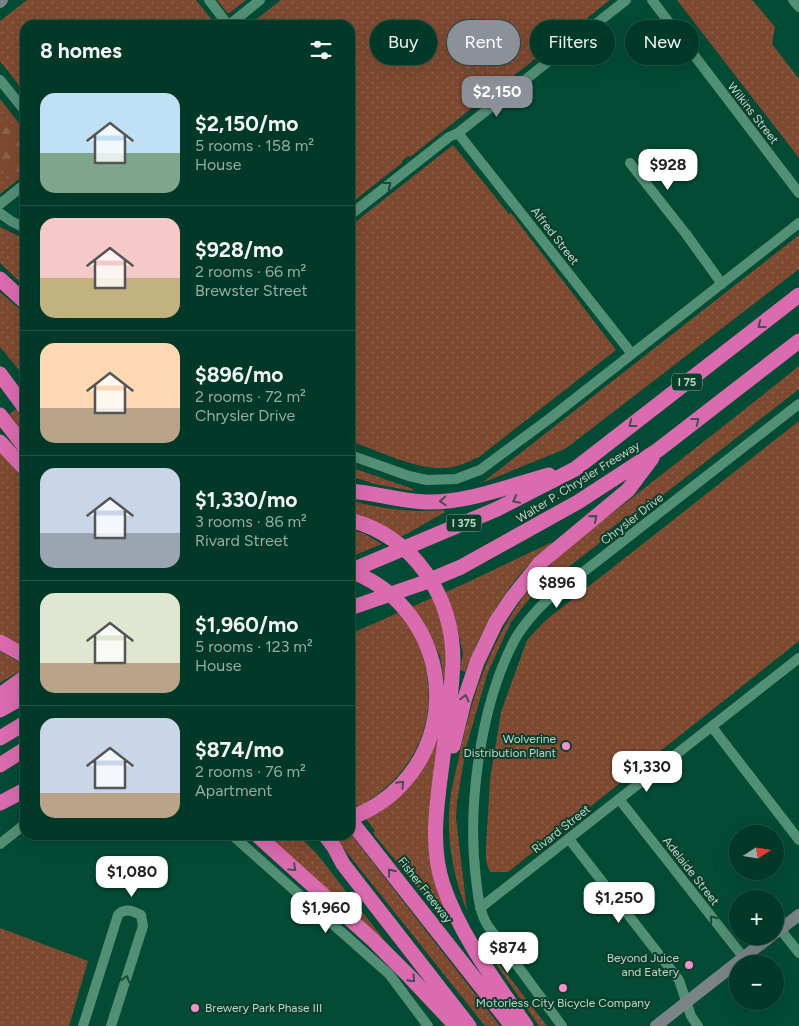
<!DOCTYPE html>
<html lang="en">
<head>
<meta charset="utf-8">
<style>
  body { margin:0; font-family:Figtree,sans-serif; background:#0c3f2f; color:#f1f3f6; height:100vh; display:flex; flex-direction:column; font-size:19px; white-space:nowrap }
  * { box-sizing:border-box; margin:0 }
  p { font-size:16px; color:#96aca7 }
  .icon { flex:none; width:28px; height:28px; fill:none; stroke:currentColor; stroke-width:2; stroke-linecap:round; stroke-linejoin:round }
  .map { position:relative; flex:1; overflow:hidden }
  .drawer { position:absolute; left:20px; top:20px; width:335px; height:820px; display:flex; flex-direction:column; background:#023827; border-radius:15px; box-shadow:0 5px 20px #0002,0 0 0 1px #235244 }
  .drawer>* { flex:none }
  .banner { position:absolute; left:370px; top:20px; width:354px; height:45px; display:flex; gap:10px }
  .needle { width:32px; rotate:78deg }
  .buttons { position:absolute; left:729px; top:825px; display:grid; gap:10px }
  .buttons a { display:grid; place-items:center; width:55px; height:55px; border-radius:50%; background:#023827; box-shadow:0 5px 20px #0002,0 0 0 1px #235244; font-size:25px }
  .price { position:absolute; translate:-50% -42px; padding:0 11px; border-radius:10px; background:#fff; color:#222; font-size:16px; line-height:32px; filter:drop-shadow(0 1px 2px #0008) }
  .price::after { content:''; position:absolute; left:50%; top:30px; width:15px; height:11px; margin-left:-8px; background:inherit; clip-path:polygon(0 0,100% 0,50% 100%) }
  .price.active { background:#8c9099; color:#fff }
  ul { padding:0; list-style:none }
  li { display:flex; align-items:center; gap:15px; height:125px; padding:0 20px }
  li+li { border-top:1px solid #235244 }
  li span { display:grid; place-items:center; flex:none; width:140px; height:100px; border-radius:15px; color:#555 }
  li>.icon { margin-inline-start:auto }
  span .icon { width:60px; height:60px; fill:#fffc; stroke-width:1 }
  li b { font-size:21px }
  h2 { display:flex; justify-content:space-between; align-items:center; height:60px; padding:0 20px; font-size:21px }
  .tag { padding:0 18px; border-radius:22px; background:#023827; box-shadow:0 5px 20px #0002,0 0 0 1px #235244; font-size:18px; line-height:45px }
  .tag.active { background:#8c9099; color:#fff }
  .map>svg:first-child { display:block }
</style>
</head>
<body>
<div class="map">
<svg width="799" height="1026" viewBox="0 0 799 1026">
  <defs>
    <pattern id="grass-dots" width="8" height="8" patternUnits="userSpaceOnUse" patternTransform="scale(1.25)"><rect width="8" height="8" fill="#7e4931"/><path d="M2 2h.1M6 6h.1" fill="none" stroke="#8e634e" stroke-width="1.8" stroke-linecap="round"/></pattern>
    <pattern id="forest-firs" width="22" height="20" patternUnits="userSpaceOnUse" patternTransform="scale(1.25)"><rect width="22" height="20" fill="#7e4931"/><path d="M5 1l3.5 6h-7zM16 11l3.5 6h-7z" fill="#8e634e"/></pattern>
  </defs>
  <rect width="100%" height="100%" fill="#034b34"/>
  <!-- grass -->
  <path fill="url(#grass-dots)" d="M 27,0 L 196,0 L 216,25 L 25,25 L 25,93 L 0,61 L 0,21 Z
    M 217,0 L 246,0 L 228,14 Z
    M 281,0 L 610,0 L 493,92 L 490,91 L 476,102 L 477,104 L 410,157 L 408,156 L 402,161 L 402,163 L 350,204 L 350,25 L 249,25 Z
    M 677,0 L 752,0 L 775,27 L 772,44 L 799,79 L 799,158 Z
    M 0,99 L 25,131 L 25,174 L 0,194 Z
    M 453,145 L 509,214 L 511,213 L 616,350 L 479,457 C 468,462 458,467 446,468 C 416,470 379,451 350,441 L 350,226 Z
    M 0,227 L 25,239 L 25,287 L 0,263 Z
    M 799,235 L 799,269 L 565,449 L 482,483 Z
    M 0,292 L 25,314 L 25,377 L 0,347 Z
    M 799,366 L 799,389 L 636,516 L 631,519 L 628,515 L 608,531 L 610,535 L 541,588 L 529,599 L 511,622 L 488,672 L 466,747 L 457,802 L 456,818 L 467,911 C 453,876 446,839 450,800 C 452,784 457,768 460,752 C 472,696 490,643 524,596 C 552,556 595,527 633,497 C 688,454 744,410 799,366 Z
    M 17,409 L 25,419 L 25,435 L 9,414 Z
    M 799,421 L 799,641 L 508,872 L 490,872 L 486,861 L 486,847 L 490,780 L 501,712 L 527,640 L 546,620 Z
    M 0,451 L 25,482 L 25,650 L 15,646 L 0,634 Z
    M 350,467 L 413,489 L 412,491 L 375,484 L 350,476 Z
    M 350,500 C 380,509 413,513 444,510 L 445,512 L 405,535 L 398,537 L 350,514 Z
    M 350,530 L 363,533 L 382,544 L 350,557 Z
    M 550,543 L 552,543 C 542,553 530,562 521,573 C 496,603 479,636 465,672 L 460,670 L 463,653 L 454,614 L 441,618 L 446,653 L 445,686 L 440,656 L 421,619 L 410,625 C 414,636 421,648 424,661 C 440,724 413,776 358,807 L 350,797 L 350,634 L 466,583 Z
    M 0,651 L 25,665 L 25,668 C 17,674 8,677 0,683 Z
    M 439,733 L 444,907 L 436,910 L 373,833 L 375,831 L 366,819 Z
    M 350,833 L 500,1026 L 485,1026 L 333,835 L 350,835 Z
    M 266,835 L 298,835 L 317,854 L 385,941 Z
    M 0,928 L 88,961 L 69,1026 L 0,1026 Z
    M 496,960 L 547,1026 L 539,1026 L 494,961 Z"/>
  <!-- forest -->
  <path fill="url(#forest-firs)" d="M 0,122 C 9,122 19,124 25,131 L 25,174 L 13,183 L 0,165 Z"/>
  <g fill="none" stroke-linecap="round" stroke-linejoin="round">
    <!-- street -->
    <path stroke="#528f75" stroke-width="10" d="M 209,0 L 228,25
      M 652,0 L 799,193
      M 793,0 L 799,7
      M 229,25 L 260,0
      M 0,80 L 25,111
      M 458,133 L 632,354
      M 630,163 L 686,234 L 722,284
      M 0,204 L 25,184
      M 0,213 L 11,221 L 25,228
      M 350,215 L 449,137 L 458,133 L 626,0
      M 350,455 L 409,476 L 427,480 L 456,479 L 480,470 L 549,419 L 799,223
      M 712,727 L 799,840
      M 619,799 L 744,958
      M 232,835 L 389,974 L 428,1026
      M 569,839 L 679,980 L 691,1016 L 698,1026
      M 0,844 L 25,824
      M 480,908 L 799,658
      M 780,929 L 799,953
      M 83,1026 L 118,915 C 124,907 133,911 141,915 L 143,926 L 111,1026
      M 562,1026 L 488,926 C 479,912 478,895 476,879 C 467,807 480,708 513,643 C 521,627 533,614 546,601 L 799,404"/>
    <!-- secondary -->
    <path stroke="#7a8486" stroke-width="12" d="M 0,2 L 2,0
      M 775,933 L 799,915
      M 656,1026 L 771,936"/>
    <!-- highway -->
    <path stroke="#d96bae" stroke-width="15" d="M 0,279 L 25,302
      M 0,374 L 25,408
      M 0,415 L 25,447
      M 0,442 L 25,469
      M 350,491 C 376,493 400,501 426,502 C 468,503 509,486 549,475
      M 350,520 C 414,537 453,596 453,661 C 452,692 447,724 443,756 C 438,798 429,843 443,885 C 461,937 495,981 526,1026
      M 350,571 L 497,509 L 575,469 L 799,295
      M 350,571 C 438,603 466,717 401,785 C 387,800 369,811 350,818
      M 350,608 L 423,583 L 461,567 L 578,502 L 658,450 L 799,341
      M 0,642 L 25,656
      M 0,695 L 25,677
      M 0,710 L 25,696
      M 0,738 L 25,723
      M 453,746 L 464,701 L 477,662 L 496,622 L 512,598 L 540,563 L 628,490 L 652,458
      M 0,765 L 25,749
      M 0,803 L 25,790
      M 350,820 L 512,1026
      M 257,835 L 373,940 L 410,977 L 456,1026
      M 325,835 L 334,847 L 343,864 L 469,1026"/>
  </g>
  <!-- one-way arrows -->
  <defs><path id="oneway-chevron" d="M-2-3.5L2.5 0L-2 3.5" fill="none" stroke-width="1.6" stroke-linecap="round" stroke-linejoin="round" transform="scale(1.25)"/></defs>
  <g stroke="#174a37">
    <use href="#oneway-chevron" transform="translate(388 185) rotate(-38)"/>
    <use href="#oneway-chevron" transform="translate(713 919) rotate(-128)"/>
    <use href="#oneway-chevron" transform="translate(126 979) rotate(-73)"/>
  </g>
  <g stroke="#4a4c53">
    <use href="#oneway-chevron" transform="translate(761 325) rotate(142)"/>
    <use href="#oneway-chevron" transform="translate(696 421) rotate(-38)"/>
    <use href="#oneway-chevron" transform="translate(632 424) rotate(142)"/>
    <use href="#oneway-chevron" transform="translate(516 500) rotate(153)"/>
    <use href="#oneway-chevron" transform="translate(443 501) rotate(177)"/>
    <use href="#oneway-chevron" transform="translate(594 518) rotate(-40)"/>
    <use href="#oneway-chevron" transform="translate(465 698) rotate(-75)"/>
    <use href="#oneway-chevron" transform="translate(401 784) rotate(-47)"/>
    <use href="#oneway-chevron" transform="translate(293 868) rotate(42)"/>
    <use href="#oneway-chevron" transform="translate(391 872) rotate(-128)"/>
    <use href="#oneway-chevron" transform="translate(412 979) rotate(46)"/>
  </g>
  <!-- markers -->
  <g fill="#f790cd" stroke="#0d3e2c" stroke-width="2">
    <circle cx="566" cy="746" r="5"/>
    <circle cx="689" cy="965" r="5"/>
    <circle cx="563" cy="988" r="5"/>
    <circle cx="195" cy="1008" r="5"/>
  </g>
  <g text-anchor="middle" dominant-baseline="central" stroke-width="4" stroke-linejoin="round" paint-order="stroke">
    <!-- shield labels -->
    <g fill="#0d3e2c" stroke="#87aa9b" stroke-width="1">
      <rect x="672" y="373.5" width="30" height="17" rx="4"/>
      <rect x="446.5" y="514.5" width="35" height="17" rx="4"/>
    </g>
    <g font-size="11" font-weight="bold" fill="#bbd9cb">
      <text x="687" y="382">I 75</text>
      <text x="464" y="523">I 375</text>
    </g>
    <!-- street labels -->
    <g font-size="12" fill="#bbd9cb" stroke="#0d3e2c">
      <text transform="translate(753 113) rotate(52)">Wilkins Street</text>
      <text transform="translate(555 236) rotate(52)">Alfred Street</text>
      <text transform="translate(578 482) rotate(-32)">Walter P. Chrysler Freeway</text>
      <text transform="translate(632 519) rotate(-38)">Chrysler Drive</text>
      <text transform="translate(561 829) rotate(-38)">Rivard Street</text>
      <text transform="translate(691 871) rotate(52)">Adelaide Street</text>
      <text transform="translate(425 890) rotate(52)">Fisher Freeway</text>
    </g>
    <!-- poi labels -->
    <g font-size="12" fill="#bbd9cb" stroke="#0d3e2c" text-anchor="end">
      <text x="556" y="739">Wolverine<tspan x="556" dy="14">Distribution Plant</tspan></text>
      <text x="679" y="958">Beyond Juice<tspan x="679" dy="14">and Eatery</tspan></text>
      <text x="563" y="1003" text-anchor="middle">Motorless City Bicycle Company</text>
      <text x="205" y="1008" text-anchor="start">Brewery Park Phase III</text>
    </g>
  </g>
</svg>
<div class="buttons">
<a><svg class="needle" viewBox="-14 -14 28 28"><path d="M0-13l5 13h-10z" fill="#e53935"/><path d="M0 13l5-13h-10z" fill="#96aca7"/></svg></a>
<a>+</a>
<a>−</a>
</div>
<b class="price active" style="left:497px;top:118px">$2,150</b>
<b class="price" style="left:668px;top:191px">$928</b>
<b class="price" style="left:557px;top:609px">$896</b>
<b class="price" style="left:647px;top:793px">$1,330</b>
<b class="price" style="left:132px;top:898px">$1,080</b>
<b class="price" style="left:619px;top:924px">$1,250</b>
<b class="price" style="left:326px;top:934px">$1,960</b>
<b class="price" style="left:508px;top:974px">$874</b>
<div class="banner">
<a class="tag">Buy</a>
<a class="tag active">Rent</a>
<a class="tag">Filters</a>
<a class="tag">New</a>
</div>
<section class="drawer">
<h2>8 homes<svg class="icon" aria-label="filters" viewBox="0 0 24 24"><path d="M4 7h16M4 17h16"/><circle cx="9" cy="7" r="2"/><circle cx="15" cy="17" r="2"/></svg></h2>
<ul>
<li><span style="background:linear-gradient(#bfe0f5 60%,#7fa58c 0)"><svg class="icon" aria-label="home" viewBox="0 0 24 24"><path d="M3 11l9-7 9 7M6 9v11h12V9"/></svg></span><div><b>$2,150/mo</b><p>5 rooms · 158 m²</p><p>House</p></div></li>
<li><span style="background:linear-gradient(#f6c9c9 60%,#c2b280 0)"><svg class="icon" aria-label="home" viewBox="0 0 24 24"><path d="M3 11l9-7 9 7M6 9v11h12V9"/></svg></span><div><b>$928/mo</b><p>2 rooms · 66 m²</p><p>Brewster Street</p></div></li>
<li><span style="background:linear-gradient(#ffd9b3 65%,#b9a48a 0)"><svg class="icon" aria-label="home" viewBox="0 0 24 24"><path d="M3 11l9-7 9 7M6 9v11h12V9"/></svg></span><div><b>$896/mo</b><p>2 rooms · 72 m²</p><p>Chrysler Drive</p></div></li>
<li><span style="background:linear-gradient(#c9d6e8 65%,#9aa5b1 0)"><svg class="icon" aria-label="home" viewBox="0 0 24 24"><path d="M3 11l9-7 9 7M6 9v11h12V9"/></svg></span><div><b>$1,330/mo</b><p>3 rooms · 86 m²</p><p>Rivard Street</p></div></li>
<li><span style="background:linear-gradient(#dfe7d0 70%,#b9a48a 0)"><svg class="icon" aria-label="home" viewBox="0 0 24 24"><path d="M3 11l9-7 9 7M6 9v11h12V9"/></svg></span><div><b>$1,960/mo</b><p>5 rooms · 123 m²</p><p>House</p></div></li>
<li><span style="background:linear-gradient(#c9d6e8 75%,#b9a48a 0)"><svg class="icon" aria-label="home" viewBox="0 0 24 24"><path d="M3 11l9-7 9 7M6 9v11h12V9"/></svg></span><div><b>$874/mo</b><p>2 rooms · 76 m²</p><p>Apartment</p></div></li>
</ul>
</section>
</div>
</body>
</html>
